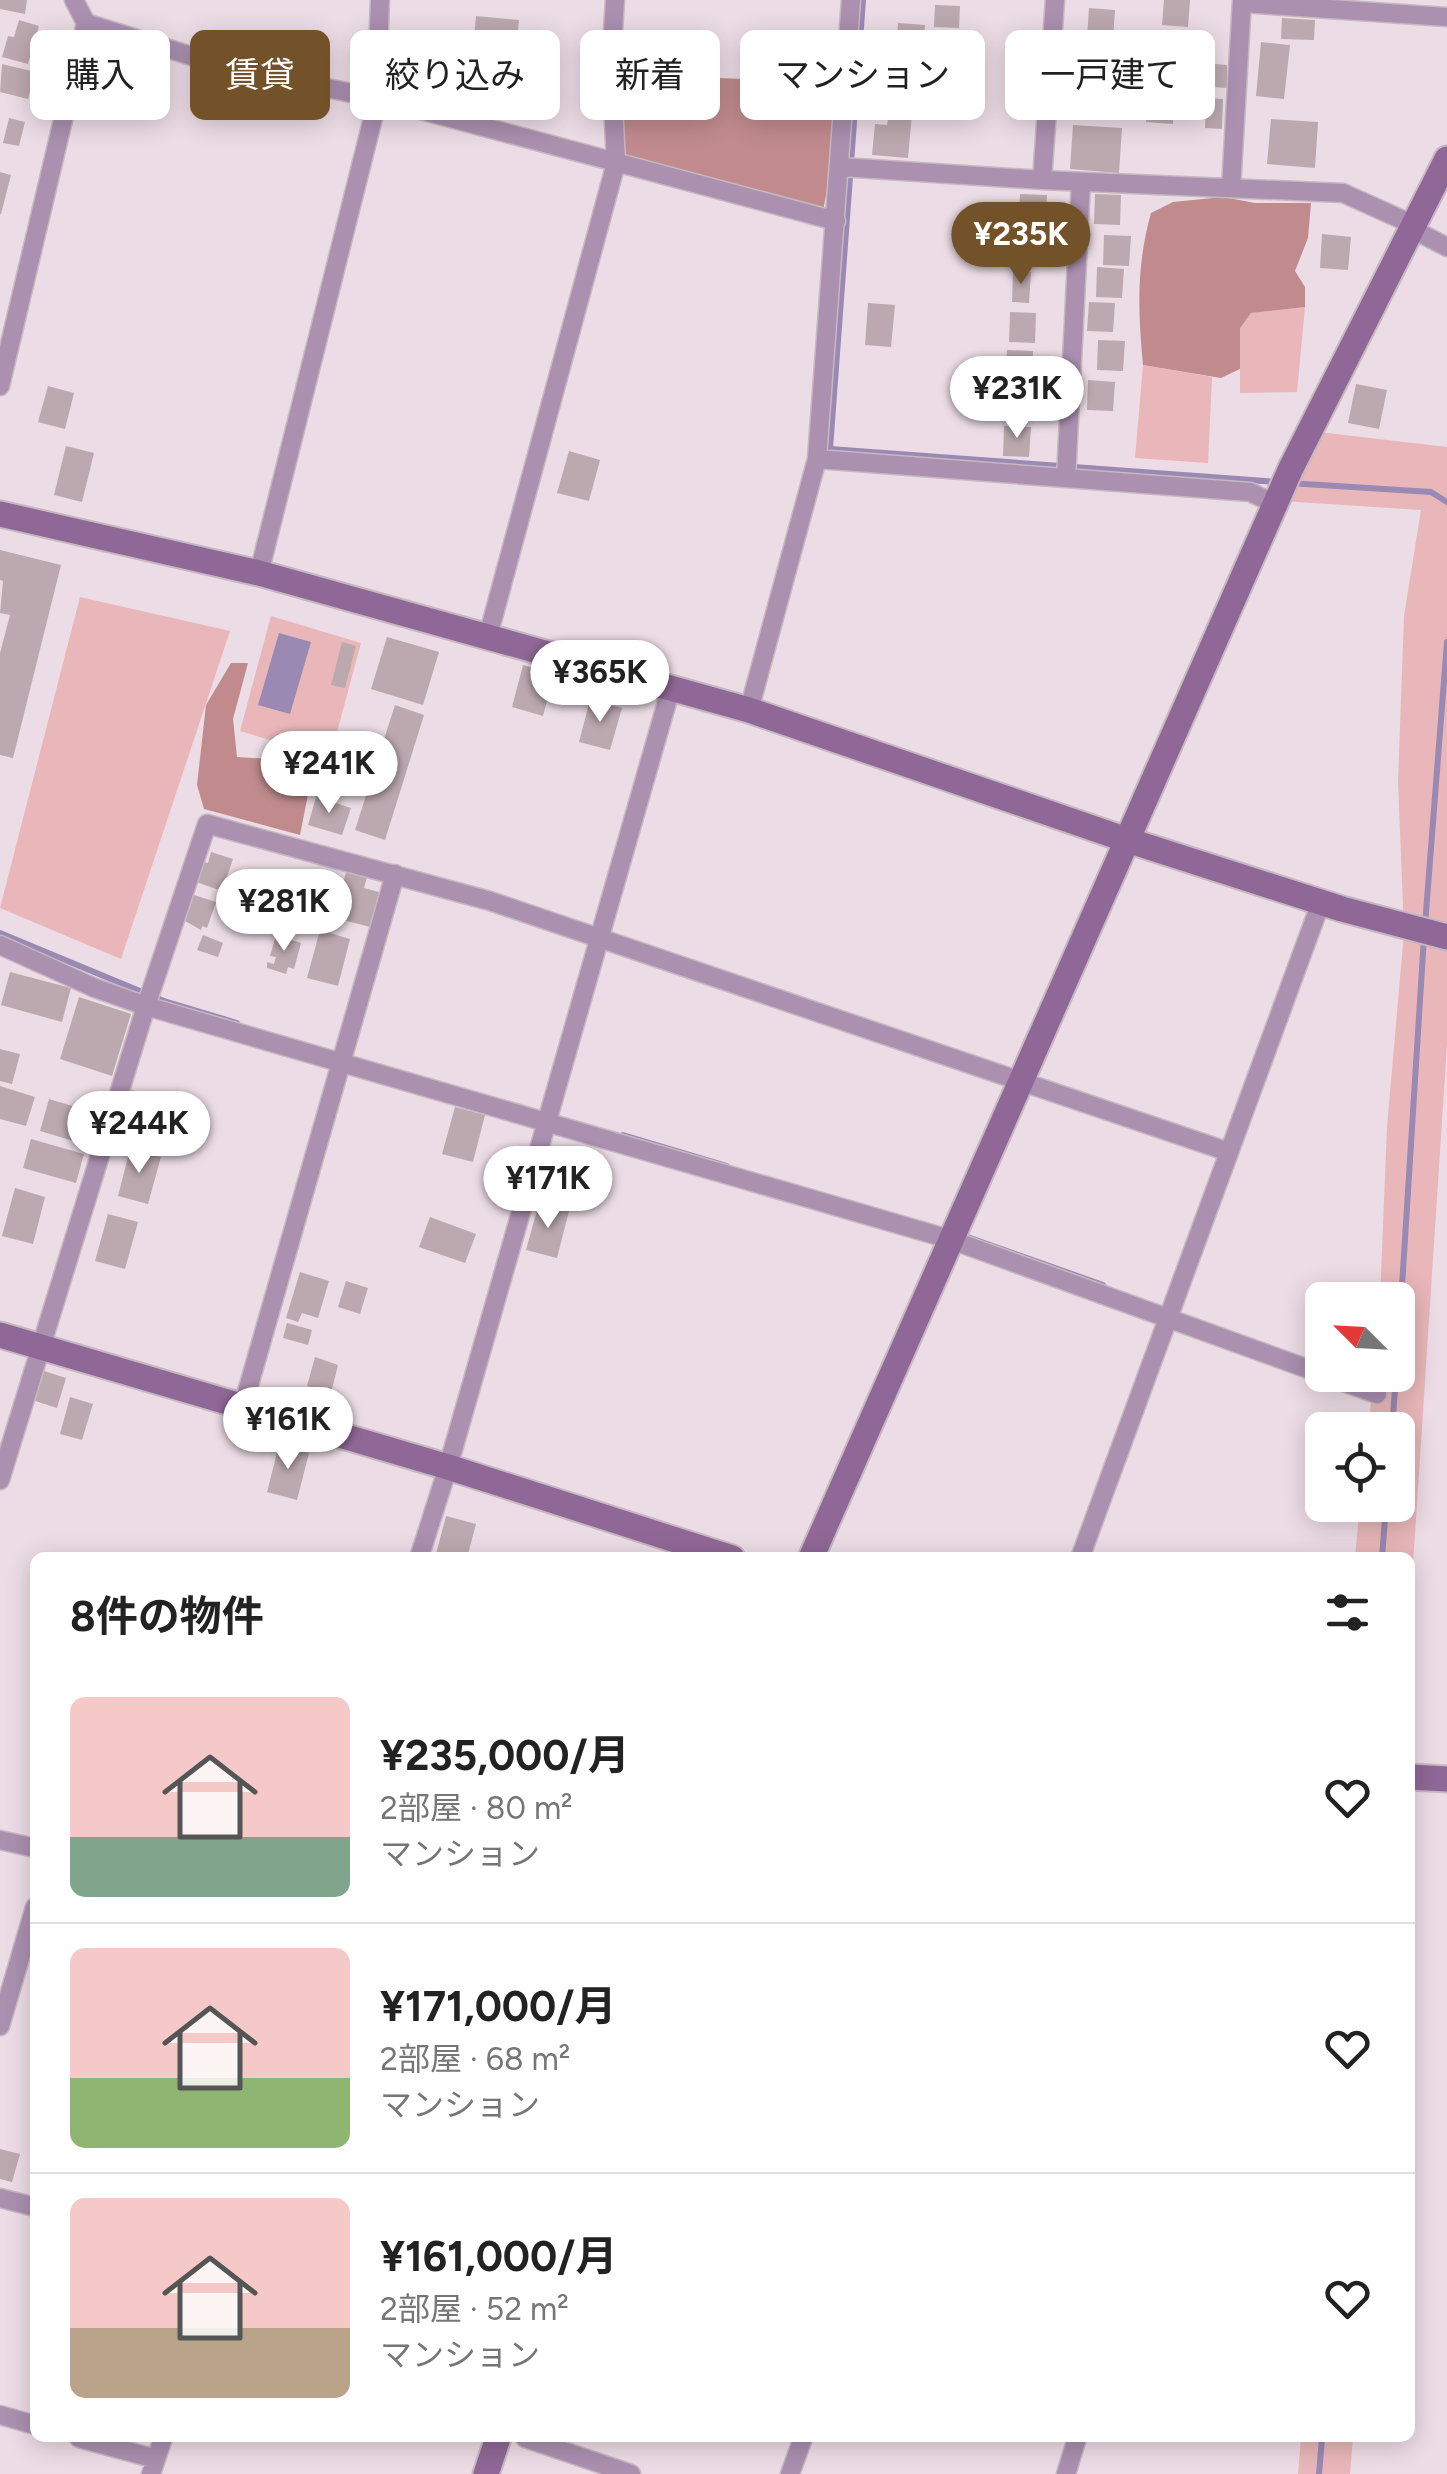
<!DOCTYPE html>
<html lang="ja">
<head>
<meta charset="utf-8">
<style>
  body { margin:0; font-family:Figtree,"Noto Sans JP",sans-serif; background:#f6f6f6; color:#222; height:100vh; display:flex; flex-direction:column; font-size:38px; white-space:nowrap }
  * { box-sizing:border-box; margin:0 }
  p { font-size:32px; color:#767676 }
  .icon { flex:none; width:55px; height:55px; fill:none; stroke:currentColor; stroke-width:2; stroke-linecap:round; stroke-linejoin:round }
  .map { position:relative; flex:1; overflow:hidden }
  .panel { position:absolute; left:30px; top:1552px; width:1385px; height:890px; display:flex; flex-direction:column; background:#fff; border-radius:15px; box-shadow:0 5px 25px #0003 }
  .panel>* { flex:none }
  .guide { position:absolute; left:30px; top:30px; width:1388px; height:90px; display:flex; gap:20px }
  .needle { width:65px; rotate:294deg }
  .controls { position:absolute; left:1305px; top:1282px; display:grid; gap:20px }
  .controls a { display:grid; place-items:center; width:110px; height:110px; border-radius:15px; background:#fff; box-shadow:0 5px 25px #0003; font-size:50px }
  .price { position:absolute; translate:-50% -85px; padding:0 22px; border-radius:35px; background:#fff; color:#222; font-size:32px; line-height:65px; filter:drop-shadow(0 2px 5px #0008) }
  .price::after { content:''; position:absolute; left:50%; top:60px; width:30px; height:22px; margin-left:-15px; background:inherit; clip-path:polygon(0 0,100% 0,50% 100%) }
  .price.on { background:#735229; color:#fff }
  ul { padding:0; list-style:none }
  li { display:flex; align-items:center; gap:30px; height:250px; padding:0 40px }
  li+li { border-top:2px solid #e0e0e0 }
  li span { display:grid; place-items:center; flex:none; width:280px; height:200px; border-radius:15px; color:#555 }
  li>.icon { margin-inline-start:auto }
  span .icon { width:120px; height:120px; fill:#fffc; stroke-width:1 }
  li b { font-size:42px }
  h2 { display:flex; justify-content:space-between; align-items:center; height:120px; padding:0 40px; font-size:42px }
  .chip { padding:0 35px; border-radius:15px; background:#fff; box-shadow:0 5px 25px #0003; font-size:35px; line-height:90px }
  .chip.on { background:#735229; color:#fff }
  .map>svg:first-child { display:block }
</style>
</head>
<body>
<div class="map">
<svg width="1447" height="2474" viewBox="0 0 1447 2474">
  <rect width="100%" height="100%" fill="#ecdce6"/>
  <!-- green -->
  <path fill="#e9b7b9" d="M 1305,307 L 1297,392 L 1240,393 L 1240,320 L 1251,313 Z
    M 1143,365 L 1212,377 L 1208,463 L 1135,458 Z
    M 1310,431 L 1447,447 L 1447,1045 L 1410,1610 L 1410,1558 L 1355,1557 L 1360,1505 L 1398,1505 L 1398,1430 L 1368,1430 L 1374,1375 L 1398,1375 L 1398,1300 L 1380,1300 L 1387,1127 L 1404,932 L 1398,781 L 1404,616 L 1421,510 L 1266,500 Z
    M 80,597 L 230,631 L 121,959 L 0,908 Z
    M 271,616 L 361,643 L 330,758 L 240,731 Z
    M 1301,2438 L 1353,2438 L 1350,2474 L 1298,2474 Z"/>
  <!-- forest -->
  <path fill="#c18b8e" d="M 612,74 L 846,83 L 822,217 L 616,163 Z
    M 1223,197 L 1255,203 L 1311,203 L 1308,238 L 1295,271 L 1305,287 L 1305,307 L 1251,313 L 1240,328 L 1240,369 L 1221,378 L 1143,365 C 1138,311 1136,267 1151,213 L 1173,202 Z
    M 231,663 L 248,663 L 233,719 L 237,757 L 286,760 L 313,769 L 300,835 L 204,809 L 197,785 L 206,705 Z"/>
  <!-- water -->
  <path fill="#9a89b3" d="M 279,633 L 311,642 L 290,714 L 258,705 Z"/>
  <g fill="none" stroke-linecap="round" stroke-linejoin="round">
    <!-- stream -->
    <path stroke="#9a89b3" stroke-width="6" d="M 863,0 L 830,449 L 1277,482
      M 1289,483 L 1431,492 L 1447,502
      M 1425,925 L 1447,642
      M 0,933 L 164,1001 L 237,1023
      M 623,1135 L 727,1166
      M 959,1234 L 1103,1285
      M 1398,1350 L 1424,937
      M 1392,1430 L 1396,1375
      M 1382,1558 L 1386,1505
      M 1319,2474 L 1322,2438"/>
  </g>
  <!-- building -->
  <path fill="#bca9af" d="M 0,0 L 27,0 L 25,14 L 0,9 Z
    M 1164,0 L 1190,0 L 1188,27 L 1162,25 Z
    M 935,5 L 960,6 L 959,28 L 934,27 Z
    M 1089,8 L 1115,10 L 1113,39 L 1087,38 Z
    M 476,16 L 519,20 L 516,52 L 473,49 Z
    M 1282,18 L 1315,20 L 1314,40 L 1281,39 Z
    M 19,20 L 39,26 L 28,64 L 2,57 L 8,36 L 14,37 Z
    M 898,23 L 925,25 L 922,67 L 895,65 Z
    M 1261,42 L 1290,45 L 1284,99 L 1256,96 Z
    M 1202,63 L 1227,65 L 1227,88 L 1200,86 Z
    M 2,64 L 35,72 L 28,99 L 0,92 Z
    M 1079,72 L 1105,74 L 1102,116 L 1075,114 Z
    M 1149,81 L 1176,82 L 1173,124 L 1146,122 Z
    M 1206,98 L 1223,99 L 1222,129 L 1205,128 Z
    M 889,112 L 912,114 L 908,158 L 872,155 L 875,124 L 887,125 Z
    M 9,118 L 25,122 L 19,146 L 3,143 Z
    M 1271,119 L 1318,122 L 1315,168 L 1267,164 Z
    M 1073,125 L 1122,128 L 1119,173 L 1070,169 Z
    M 0,172 L 11,175 L 1,214 L 0,214 Z
    M 1020,194 L 1047,195 L 1045,225 L 1019,224 Z
    M 1095,194 L 1121,195 L 1120,225 L 1094,224 Z
    M 1018,234 L 1045,235 L 1043,265 L 1017,264 Z
    M 1322,234 L 1351,237 L 1348,270 L 1320,268 Z
    M 1104,235 L 1131,236 L 1129,266 L 1103,265 Z
    M 1097,267 L 1124,269 L 1122,298 L 1096,297 Z
    M 1013,272 L 1031,272 L 1029,303 L 1012,302 Z
    M 1089,302 L 1115,303 L 1113,332 L 1087,331 Z
    M 868,303 L 895,305 L 891,347 L 865,345 Z
    M 1010,312 L 1036,313 L 1035,343 L 1009,342 Z
    M 1098,340 L 1125,341 L 1123,371 L 1097,370 Z
    M 1007,350 L 1033,351 L 1032,380 L 1005,379 Z
    M 1088,380 L 1115,382 L 1113,411 L 1087,410 Z
    M 1356,384 L 1387,390 L 1379,429 L 1348,423 Z
    M 48,386 L 74,393 L 65,429 L 38,422 Z
    M 1006,387 L 1032,388 L 1031,418 L 1004,417 Z
    M 1004,426 L 1031,427 L 1029,457 L 1003,456 Z
    M 66,446 L 94,453 L 82,502 L 54,495 Z
    M 569,451 L 600,460 L 589,501 L 557,493 Z
    M 0,550 L 61,565 L 13,758 L 0,755 L 0,653 L 10,615 L 0,613 L 3,581 L 0,580 Z
    M 387,637 L 439,652 L 423,705 L 371,689 Z
    M 342,642 L 356,646 L 345,688 L 331,685 Z
    M 523,665 L 554,674 L 543,716 L 512,707 Z
    M 590,700 L 622,708 L 610,750 L 579,742 Z
    M 395,705 L 424,715 L 385,840 L 355,830 Z
    M 316,797 L 351,808 L 342,835 L 308,825 Z
    M 211,852 L 233,859 L 222,891 L 196,882 L 203,862 L 208,863 Z
    M 346,872 L 367,877 L 364,888 L 379,892 L 370,927 L 335,918 Z
    M 194,895 L 216,902 L 207,928 L 202,926 L 201,930 L 185,921 Z
    M 320,930 L 350,939 L 338,986 L 307,978 Z
    M 203,935 L 223,943 L 218,957 L 197,950 Z
    M 276,935 L 301,943 L 294,969 L 288,967 L 286,974 L 267,968 L 267,962 L 274,964 L 276,957 L 270,956 Z
    M 10,972 L 71,988 L 62,1022 L 1,1005 Z
    M 79,997 L 131,1014 L 112,1076 L 60,1059 Z
    M 0,1049 L 20,1054 L 12,1084 L 0,1081 Z
    M 0,1086 L 35,1097 L 26,1126 L 0,1119 Z
    M 127,1089 L 157,1097 L 145,1144 L 114,1136 Z
    M 49,1099 L 99,1114 L 90,1146 L 40,1131 Z
    M 455,1107 L 485,1115 L 473,1162 L 442,1154 Z
    M 31,1139 L 84,1154 L 76,1183 L 23,1168 Z
    M 556,1147 L 586,1155 L 573,1202 L 543,1194 Z
    M 130,1149 L 161,1157 L 148,1204 L 118,1196 Z
    M 15,1188 L 45,1197 L 33,1244 L 2,1236 Z
    M 539,1203 L 569,1211 L 557,1258 L 526,1250 Z
    M 108,1214 L 138,1222 L 125,1269 L 95,1261 Z
    M 430,1217 L 476,1234 L 465,1263 L 419,1247 Z
    M 300,1272 L 329,1281 L 318,1318 L 302,1313 L 298,1322 L 286,1318 Z
    M 346,1281 L 368,1288 L 360,1314 L 338,1307 Z
    M 287,1323 L 312,1330 L 308,1345 L 283,1338 Z
    M 315,1357 L 338,1365 L 331,1393 L 307,1386 Z
    M 44,1371 L 66,1378 L 57,1408 L 35,1401 Z
    M 70,1397 L 93,1404 L 82,1440 L 60,1434 Z
    M 279,1445 L 309,1453 L 297,1500 L 267,1492 Z
    M 446,1516 L 476,1524 L 467,1558 L 435,1558 Z
    M 0,2149 L 20,2154 L 12,2182 L 0,2179 Z"/>
  <g fill="none" stroke-linecap="round" stroke-linejoin="round">
    <defs>
      <path id="street" d="M 74,0 L 86,23
        M 1242,3 L 1447,17
        M 841,167 L 1042,180 L 1343,193 L 1414,225
        M 1042,180 L 1055,0
        M 1231,188 L 1242,0
        M 1412,229 L 1447,247
        M 0,386 L 86,23 L 233,69 L 376,98 L 836,221
        M 817,459 L 1250,492 L 1275,504
        M 1066,478 L 1081,182
        M 259,573 L 376,106 L 380,0
        M 488,636 L 616,163 L 611,62 L 615,0
        M 749,710 L 817,459 L 851,0
        M 0,945 L 95,988 L 146,1006 L 949,1239 L 1322,1374
        M 1324,1375 L 1377,1394
        M 243,1406 L 395,874
        M 0,1480 L 146,1006 L 207,824 L 490,901 L 1229,1152
        M 419,1558 L 448,1467 L 671,688
        M 1080,1558 L 1321,902
        M 0,1840 L 35,1848
        M 0,2026 L 35,1907
        M 0,2198 L 35,2207
        M 0,2415 L 35,2425
        M 79,2438 L 156,2459
        M 525,2438 L 631,2474
        M 151,2474 L 163,2438
        M 790,2474 L 803,2438
        M 1066,2474 L 1077,2438"/>
      <path id="secondary" d="M 0,514 L 259,573 L 749,710 L 1127,840 L 1342,909 L 1447,937
        M 0,1335 L 448,1467 L 732,1558
        M 811,1558 L 1291,468 L 1447,159
        M 1410,1777 L 1447,1779
        M 486,2474 L 498,2438"/>
    </defs>
    <!-- street casing -->
    <use href="#street" stroke="#c6b8c1" stroke-width="21"/>
    <!-- secondary casing -->
    <use href="#secondary" stroke="#c6b8c1" stroke-width="29"/>
    <!-- street -->
    <use href="#street" stroke="#ab90b0" stroke-width="18"/>
    <!-- secondary -->
    <use href="#secondary" stroke="#906897" stroke-width="25"/>
  </g>
</svg>
<div class="controls">
<a><svg class="needle" viewBox="-14 -14 28 28"><path d="M0-13l5 13h-10z" fill="#e53935"/><path d="M0 13l5-13h-10z" fill="#767676"/></svg></a>
<a><svg class="icon" aria-label="locate" viewBox="0 0 24 24"><circle cx="12" cy="12" r="6"/><path d="M12 2v4M12 18v4M2 12h4M18 12h4"/></svg></a>
</div>
<b class="price on" style="left:1021px;top:287px">¥235K</b>
<b class="price" style="left:1017px;top:441px">¥231K</b>
<b class="price" style="left:600px;top:725px">¥365K</b>
<b class="price" style="left:329px;top:816px">¥241K</b>
<b class="price" style="left:284px;top:954px">¥281K</b>
<b class="price" style="left:139px;top:1176px">¥244K</b>
<b class="price" style="left:548px;top:1231px">¥171K</b>
<b class="price" style="left:288px;top:1472px">¥161K</b>
<div class="guide">
<a class="chip">購入</a>
<a class="chip on">賃貸</a>
<a class="chip">絞り込み</a>
<a class="chip">新着</a>
<a class="chip">マンション</a>
<a class="chip">一戸建て</a>
</div>
<section class="panel">
<h2>8件の物件<svg class="icon" aria-label="filters" viewBox="0 0 24 24"><path d="M4 7h16M4 17h16"/><circle cx="9" cy="7" r="2"/><circle cx="15" cy="17" r="2"/></svg></h2>
<ul>
<li><span style="background:linear-gradient(#f6c9c9 70%,#7fa58c 0)"><svg class="icon" aria-label="home" viewBox="0 0 24 24"><path d="M3 11l9-7 9 7M6 9v11h12V9"/></svg></span><div><b>¥235,000/月</b><p>2部屋 · 80 m²</p><p>マンション</p></div><svg class="icon" aria-label="heart" viewBox="0 0 24 24"><path d="M12 20l-8-8c-3-5 5-10 8-4 3-6 11-1 8 4z"/></svg></li>
<li><span style="background:linear-gradient(#f6c9c9 65%,#8fb573 0)"><svg class="icon" aria-label="home" viewBox="0 0 24 24"><path d="M3 11l9-7 9 7M6 9v11h12V9"/></svg></span><div><b>¥171,000/月</b><p>2部屋 · 68 m²</p><p>マンション</p></div><svg class="icon" aria-label="heart" viewBox="0 0 24 24"><path d="M12 20l-8-8c-3-5 5-10 8-4 3-6 11-1 8 4z"/></svg></li>
<li><span style="background:linear-gradient(#f6c9c9 65%,#b9a48a 0)"><svg class="icon" aria-label="home" viewBox="0 0 24 24"><path d="M3 11l9-7 9 7M6 9v11h12V9"/></svg></span><div><b>¥161,000/月</b><p>2部屋 · 52 m²</p><p>マンション</p></div><svg class="icon" aria-label="heart" viewBox="0 0 24 24"><path d="M12 20l-8-8c-3-5 5-10 8-4 3-6 11-1 8 4z"/></svg></li>
</ul>
</section>
</div>
</body>
</html>
